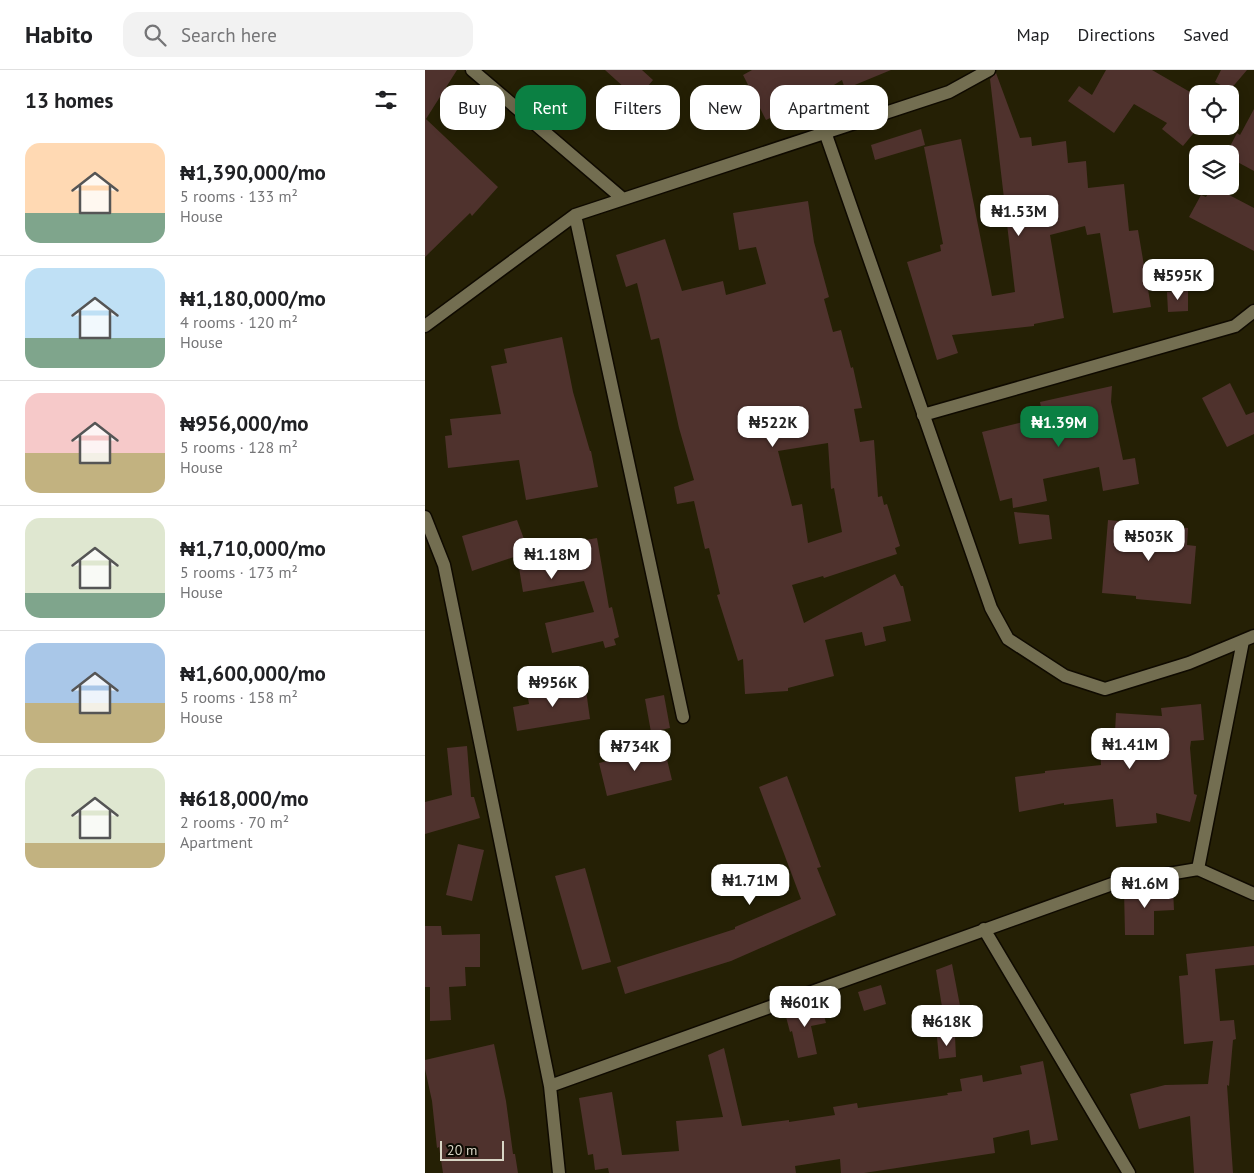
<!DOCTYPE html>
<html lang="en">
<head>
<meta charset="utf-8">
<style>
  body { margin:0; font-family:"PT Sans",sans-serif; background:#f2f2f2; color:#202124; height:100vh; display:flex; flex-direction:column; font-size:19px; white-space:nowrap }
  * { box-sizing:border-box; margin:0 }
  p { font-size:16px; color:#757577 }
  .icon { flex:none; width:28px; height:28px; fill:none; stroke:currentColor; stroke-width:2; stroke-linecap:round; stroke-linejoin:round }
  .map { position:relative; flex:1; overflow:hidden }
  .details { display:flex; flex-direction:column; background:#fff; width:425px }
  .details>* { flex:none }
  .hud { position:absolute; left:15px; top:15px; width:475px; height:45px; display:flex; gap:10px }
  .buttons { position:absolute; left:764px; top:15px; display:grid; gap:10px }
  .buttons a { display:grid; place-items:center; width:50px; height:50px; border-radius:10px; background:#fff; box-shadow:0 2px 12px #0003; font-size:25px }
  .scale { position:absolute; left:15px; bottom:12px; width:64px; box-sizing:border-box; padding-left:5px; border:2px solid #d8d5c5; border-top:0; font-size:14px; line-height:18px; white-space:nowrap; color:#d8d5c5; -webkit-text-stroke:4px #0c0a02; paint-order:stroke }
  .price { position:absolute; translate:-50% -42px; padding:0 11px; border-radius:10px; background:#fff; color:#222; font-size:16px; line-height:32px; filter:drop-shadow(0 1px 2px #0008) }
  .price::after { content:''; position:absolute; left:50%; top:30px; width:15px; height:11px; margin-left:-8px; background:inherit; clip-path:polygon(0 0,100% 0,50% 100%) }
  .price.on { background:#0b8043; color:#fff }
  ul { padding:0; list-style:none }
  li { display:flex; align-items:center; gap:15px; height:125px; padding:0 25px }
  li+li { border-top:1px solid #e0e0e0 }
  li span { display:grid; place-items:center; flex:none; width:140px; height:100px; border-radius:15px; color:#555 }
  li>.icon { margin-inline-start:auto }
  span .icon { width:60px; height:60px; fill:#fffc; stroke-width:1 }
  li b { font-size:21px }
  h2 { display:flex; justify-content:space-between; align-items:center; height:60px; padding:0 25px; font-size:21px }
  .tag { padding:0 18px; border-radius:15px; background:#fff; box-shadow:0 2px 12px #0003; font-size:18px; line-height:45px }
  .tag.on { background:#0b8043; color:#fff }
  header { display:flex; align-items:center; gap:30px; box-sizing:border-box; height:70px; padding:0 25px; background:#fff; border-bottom:1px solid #e0e0e0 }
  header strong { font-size:24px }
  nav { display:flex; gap:28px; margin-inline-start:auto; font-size:18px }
  .search { width:350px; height:45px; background:#f2f2f2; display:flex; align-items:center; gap:12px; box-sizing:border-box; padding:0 18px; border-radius:15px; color:#757577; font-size:19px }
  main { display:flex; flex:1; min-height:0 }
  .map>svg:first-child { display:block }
</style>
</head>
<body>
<header>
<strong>Habito</strong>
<div class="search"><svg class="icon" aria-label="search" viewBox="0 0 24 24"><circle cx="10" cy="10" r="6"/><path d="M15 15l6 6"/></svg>Search here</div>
<nav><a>Map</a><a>Directions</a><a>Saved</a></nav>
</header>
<main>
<section class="details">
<h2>13 homes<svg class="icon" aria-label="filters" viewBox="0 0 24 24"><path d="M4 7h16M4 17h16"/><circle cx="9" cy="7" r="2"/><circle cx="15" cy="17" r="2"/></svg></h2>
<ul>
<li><span style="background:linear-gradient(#ffd9b3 70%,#7fa58c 0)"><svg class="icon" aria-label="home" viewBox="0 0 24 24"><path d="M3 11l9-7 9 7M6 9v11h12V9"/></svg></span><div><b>₦1,390,000/mo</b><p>5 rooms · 133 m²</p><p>House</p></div></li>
<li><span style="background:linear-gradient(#bfe0f5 70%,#7fa58c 0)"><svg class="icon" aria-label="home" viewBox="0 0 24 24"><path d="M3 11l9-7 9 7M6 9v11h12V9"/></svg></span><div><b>₦1,180,000/mo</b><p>4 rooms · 120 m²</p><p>House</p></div></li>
<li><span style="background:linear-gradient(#f6c9c9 60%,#c2b280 0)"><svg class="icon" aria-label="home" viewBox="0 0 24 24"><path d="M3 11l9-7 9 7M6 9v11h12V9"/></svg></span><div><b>₦956,000/mo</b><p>5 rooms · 128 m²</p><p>House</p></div></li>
<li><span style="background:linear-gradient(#dfe7d0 75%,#7fa58c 0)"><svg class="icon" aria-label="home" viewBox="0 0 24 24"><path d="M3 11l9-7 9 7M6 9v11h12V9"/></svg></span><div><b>₦1,710,000/mo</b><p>5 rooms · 173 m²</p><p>House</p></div></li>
<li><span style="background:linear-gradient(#a9c7e8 60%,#c2b280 0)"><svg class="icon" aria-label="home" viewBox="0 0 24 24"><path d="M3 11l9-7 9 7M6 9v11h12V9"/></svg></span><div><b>₦1,600,000/mo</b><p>5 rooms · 158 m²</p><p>House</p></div></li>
<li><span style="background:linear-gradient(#dfe7d0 75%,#c2b280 0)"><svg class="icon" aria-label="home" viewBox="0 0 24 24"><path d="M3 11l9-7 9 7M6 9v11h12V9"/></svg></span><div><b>₦618,000/mo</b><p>2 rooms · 70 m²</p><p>Apartment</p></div></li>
</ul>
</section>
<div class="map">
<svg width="829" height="1103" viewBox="0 0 829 1103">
  <rect width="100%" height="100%" fill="#252005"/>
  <!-- building -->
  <path fill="#4f322d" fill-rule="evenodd" d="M 0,0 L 32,0 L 1,49 L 73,117 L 47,146 L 45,143 L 0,187 Z
    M 180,0 L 217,0 L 228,10 L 212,29 Z
    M 327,0 L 466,0 L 420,19 L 417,10 L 391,26 L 341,50 L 318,5 Z
    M 681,0 L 727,0 L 772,26 L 772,59 L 758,76 L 737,59 L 742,53 L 709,34 L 689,63 L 643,31 L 654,16 L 667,25 Z
    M 796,0 L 822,0 L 805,20 L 790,12 Z
    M 571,3 L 595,68 L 606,67 L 607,76 L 641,71 L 643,93 L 661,91 L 663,118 L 699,114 L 704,161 L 713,160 L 726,237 L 688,243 L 675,163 L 662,165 L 660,156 L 625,165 L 639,248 L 609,254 L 609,256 L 527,265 L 533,283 L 512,290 L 482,192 L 516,181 L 515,175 L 518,174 L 499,77 L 536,69 L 567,226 L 590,222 L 565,9 Z
    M 829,39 L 829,101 L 805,88 L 805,84 L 801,84 L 812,63 L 815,65 Z
    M 496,59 L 500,75 L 450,90 L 446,75 Z
    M 787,116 L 829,138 L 829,181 L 764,147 L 776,125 L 781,127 Z
    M 383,131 L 389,172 L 404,227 L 399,229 L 408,262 L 416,260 L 426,298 L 428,297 L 437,338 L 429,339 L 435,372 L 449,370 L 453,427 L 457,426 L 459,435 L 462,434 L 475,476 L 470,478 L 472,484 L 399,508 L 398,506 L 367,515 L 379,553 L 470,504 L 476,516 L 478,516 L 486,551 L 458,557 L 461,571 L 440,576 L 437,562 L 400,570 L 409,606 L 363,618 L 363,621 L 320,624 L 318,589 L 313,591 L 292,525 L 295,524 L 284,478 L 280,479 L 269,431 L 252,434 L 249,417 L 269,410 L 254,358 L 234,268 L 226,270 L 212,213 L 201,217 L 191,185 L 240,169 L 257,221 L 298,211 L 301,225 L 341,214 L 331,177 L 314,180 L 308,143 ZM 403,373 L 406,419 L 409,418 L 417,462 L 383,473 L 377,434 L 367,436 L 353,381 Z
    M 763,221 L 763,241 L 743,242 L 742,222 Z
    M 137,267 L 148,322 L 165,381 L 166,381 L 173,417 L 101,430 L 94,390 L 23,398 L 20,366 L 27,365 L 25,349 L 76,344 L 66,296 L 82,293 L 79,279 Z
    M 805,313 L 821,345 L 829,342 L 829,364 L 802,377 L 777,328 Z
    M 687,316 L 686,332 L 698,390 L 710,388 L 714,414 L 678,421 L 674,397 L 618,409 L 622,431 L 588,438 L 587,428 L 575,431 L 557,362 L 618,347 L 615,332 Z
    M 589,442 L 624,445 L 627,469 L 594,474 Z
    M 92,450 L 103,480 L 172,468 L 184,538 L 187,537 L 194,567 L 189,569 L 191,575 L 180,578 L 178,571 L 127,583 L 120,553 L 169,542 L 159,511 L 98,522 L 92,486 L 47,501 L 37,466 Z
    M 683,450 L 763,458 L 762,475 L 771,476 L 766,534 L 711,529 L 711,526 L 677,523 Z
    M 160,613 L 165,649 L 92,661 L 88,637 L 104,634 L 102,623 Z
    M 239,625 L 245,658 L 226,662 L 220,629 Z
    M 776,634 L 779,670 L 766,671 L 765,678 L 769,724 L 772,725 L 765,752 L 731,743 L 732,753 L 691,757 L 688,729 L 639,735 L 639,733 L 594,742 L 590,707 L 620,703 L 620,701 L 676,695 L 674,662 L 690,662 L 691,643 L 737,646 L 736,638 Z
    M 42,676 L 46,727 L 49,727 L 55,748 L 0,764 L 0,732 L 27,725 L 22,678 Z
    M 239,677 L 247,710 L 182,726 L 174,693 Z
    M 362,706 L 396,797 L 392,798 L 411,845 L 306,891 L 200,924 L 192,897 L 310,859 L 310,857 L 376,829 L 334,717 Z
    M 33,774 L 59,780 L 47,831 L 21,825 Z
    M 160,798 L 186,892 L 157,900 L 130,806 Z
    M 748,819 L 749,840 L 729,841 L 729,865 L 700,865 L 699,820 Z
    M 0,856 L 16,856 L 17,865 L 55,864 L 55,897 L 40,897 L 41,916 L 24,917 L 26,950 L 5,951 L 5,917 L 0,917 Z
    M 829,876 L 829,895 L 790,899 L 795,951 L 809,950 L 811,969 L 808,970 L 804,1016 L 802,1015 L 808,1103 L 769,1103 L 765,1046 L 714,1059 L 705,1024 L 740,1015 L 783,1014 L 788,971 L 759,974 L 754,906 L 763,905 L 761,884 Z
    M 527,894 L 537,946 L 519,949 L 511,900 Z
    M 456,915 L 461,934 L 439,941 L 433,922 Z
    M 396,934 L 401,953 L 386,956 L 392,984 L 373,988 L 367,961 L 365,962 L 360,943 Z
    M 530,966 L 531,987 L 514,989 L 512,967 Z
    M 69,974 L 81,1031 L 88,1084 L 90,1084 L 93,1103 L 18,1103 L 14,1077 L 12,1078 L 7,1031 L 0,999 L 0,990 Z
    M 299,978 L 317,1056 L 364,1050 L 364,1052 L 410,1045 L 408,1037 L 432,1033 L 433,1038 L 523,1025 L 522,1023 L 537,1021 L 535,1009 L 557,1005 L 558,1012 L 597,1004 L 595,996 L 618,991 L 633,1070 L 606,1075 L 604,1060 L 568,1068 L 570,1083 L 439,1103 L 416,1103 L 415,1089 L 370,1096 L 371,1103 L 184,1103 L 183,1098 L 170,1100 L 168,1084 L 163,1085 L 154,1028 L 187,1022 L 197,1085 L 254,1081 L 251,1051 L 298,1047 L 283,985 Z"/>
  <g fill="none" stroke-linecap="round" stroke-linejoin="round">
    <defs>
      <path id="street" d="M 47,0 L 198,129
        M 400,62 L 566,538 L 583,569 L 640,606 L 680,619 L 764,593 L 829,566
        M 150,145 L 258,647
        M 0,256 L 150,145 L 524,22 L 564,0
        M 498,345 L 810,256 L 829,241
        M 0,447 L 19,495 L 125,1016 L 134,1103
        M 773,799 L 818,571
        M 559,859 L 704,1103
        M 125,1016 L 690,813 L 773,799 L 829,824"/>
    </defs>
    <!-- street casing -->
    <use href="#street" stroke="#0f0a00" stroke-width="15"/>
    <!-- street -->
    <use href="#street" stroke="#736e51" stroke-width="12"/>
  </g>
</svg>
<div class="buttons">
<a><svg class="icon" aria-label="locate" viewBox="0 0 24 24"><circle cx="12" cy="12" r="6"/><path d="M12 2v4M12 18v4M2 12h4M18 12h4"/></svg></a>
<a><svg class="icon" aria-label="layers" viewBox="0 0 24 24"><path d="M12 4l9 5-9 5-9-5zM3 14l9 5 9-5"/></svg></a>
</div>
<div class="scale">20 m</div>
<b class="price" style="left:594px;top:167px">₦1.53M</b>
<b class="price" style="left:753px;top:231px">₦595K</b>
<b class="price" style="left:348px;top:378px">₦522K</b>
<b class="price on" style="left:634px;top:378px">₦1.39M</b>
<b class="price" style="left:724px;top:492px">₦503K</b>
<b class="price" style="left:127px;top:510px">₦1.18M</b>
<b class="price" style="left:128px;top:638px">₦956K</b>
<b class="price" style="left:705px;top:700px">₦1.41M</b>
<b class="price" style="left:210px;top:702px">₦734K</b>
<b class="price" style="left:325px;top:836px">₦1.71M</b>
<b class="price" style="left:720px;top:839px">₦1.6M</b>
<b class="price" style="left:380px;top:958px">₦601K</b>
<b class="price" style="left:522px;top:977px">₦618K</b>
<div class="hud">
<a class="tag">Buy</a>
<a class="tag on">Rent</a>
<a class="tag">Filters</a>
<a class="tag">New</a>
<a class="tag">Apartment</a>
</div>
</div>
</main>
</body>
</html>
